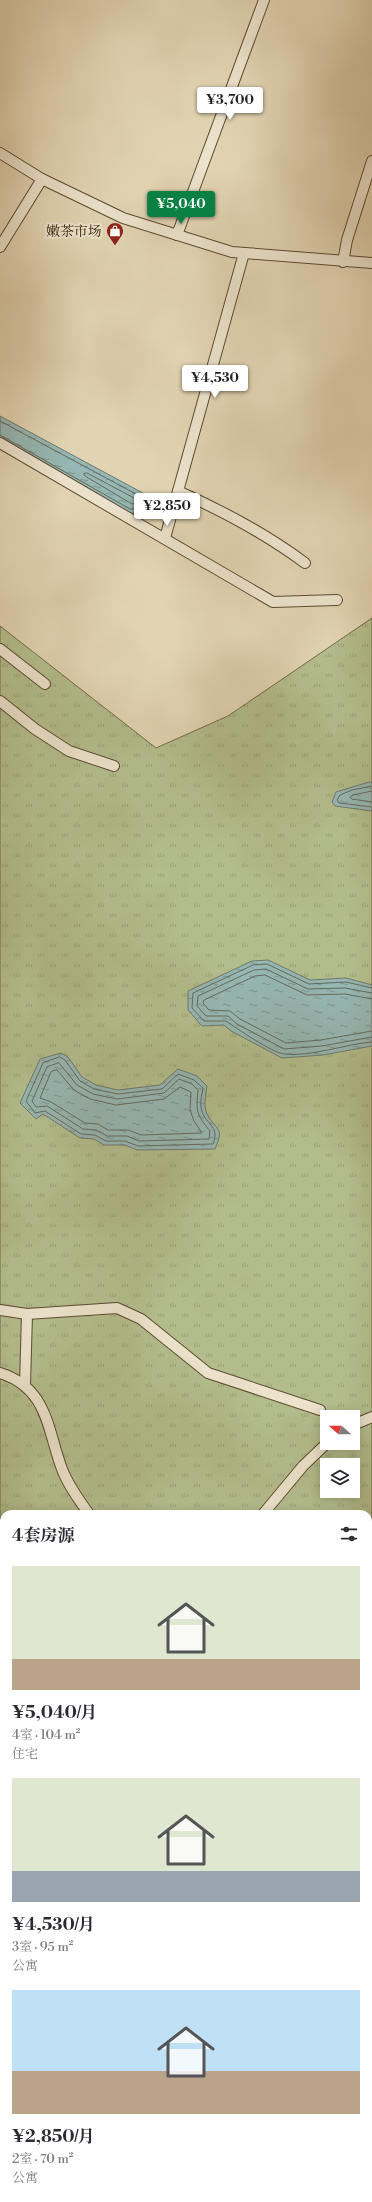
<!DOCTYPE html>
<html lang="zh">
<meta charset="utf-8">
<style>
body{margin:0;font-family:"Libre Bodoni","Noto Serif SC",serif;background:#f7f7f7;color:#2b2b33;height:100vh;display:flex;flex-direction:column;font-size:15px;white-space:nowrap}
*{box-sizing:border-box;margin:0}
p{font-size:13px;color:#7c7c81}
.icon{flex:none;width:22px;height:22px;fill:none;stroke:currentColor;stroke-width:2;stroke-linecap:round;stroke-linejoin:round}
.map{position:relative;flex:1;overflow:hidden}
.details{position:absolute;left:0px;top:1510px;width:372px;height:692px;display:flex;flex-direction:column;background:#fff;border-radius:12px 12px 0 0;box-shadow:0 2px 10px #0003}
.details>*{flex:none}
.needle{width:26px;rotate:291deg}
.buttons{position:absolute;left:320px;top:1410px;display:grid;gap:8px}
.buttons a{display:grid;place-items:center;width:40px;height:40px;border-radius:0px;background:#fff;box-shadow:0 2px 10px #0003;font-size:20px}
.price{position:absolute;translate:-50% -34px;padding:0 9px;border-radius:4px;background:#fff;color:#222;font-size:13px;line-height:26px;filter:drop-shadow(0 1px 2px #0008)}
.price::after{content:'';position:absolute;left:50%;top:24px;width:12px;height:9px;margin-left:-6px;background:inherit;clip-path:polygon(0 0,100% 0,50% 100%)}
.price.on{background:#0b8043;color:#fff}
ul{padding:0;list-style:none}
li{display:grid;align-content:center;gap:8px;height:212px;padding:0 12px}
li span{display:grid;place-items:center;height:124px;border-radius:0px;color:#555}
li>.icon{margin-inline-start:auto}
span .icon{width:72px;height:72px;fill:#fffc;stroke-width:1}
li b{font-size:17px}
h2{display:flex;justify-content:space-between;align-items:center;height:48px;padding:0 12px;font-size:17px}
.map>svg:first-child{display:block}
.grass{fill:url(#grass-tufts);stroke:#726c48;fill-rule:evenodd}
.forest{fill:url(#forest-firs);stroke:#726c48}
.water{fill:url(#water-ripples);stroke:#6e796d}
.lines{fill:none;stroke-linecap:round;stroke-linejoin:round}
.shore{stroke:#646a5c;stroke-width:1}
.minor-casing{stroke:#5d4a30;stroke-width:12}
.minor{stroke:#ece3cd;stroke-width:10}
.labels{text-anchor:middle;stroke-width:4;stroke-linejoin:round;paint-order:stroke}
.poi-label{font-size:14px;fill:#311c05;stroke:#ece3cd;text-anchor:end}
</style>
<div class="map">
<svg width="372" height="2202" viewBox="0 0 372 2202">
<defs>
<pattern id="grass-tufts" width="24" height="20" patternUnits="userSpaceOnUse"><rect width="24" height="20" fill="#b3bd8c"/><path d="M3 7l-1-3M5 7V3M7 7l1-3M15 17l-1-3M17 17v-4M19 17l1-3" fill="none" stroke="#9aa277"/></pattern>
<pattern id="forest-firs" width="22" height="20" patternUnits="userSpaceOnUse"><rect width="22" height="20" fill="#b3bd8c"/><path d="M5 1l3.5 6h-7zM16 11l3.5 6h-7z" fill="#9aa277"/></pattern>
<pattern id="water-ripples" width="26" height="14" patternUnits="userSpaceOnUse"><rect width="26" height="14" fill="#96b7b3"/><path d="M2 4q2-2 4 0t4 0M15 11q2-2 4 0t4 0" fill="none" stroke="#7b9490"/></pattern>
</defs>
<rect width="100%" height="100%" fill="#e2d4b2"/>
<filter id="stains"><feTurbulence type="fractalNoise" baseFrequency=".005" numOctaves="4"/><feColorMatrix values="0 0 0 0 .2 0 0 0 0 .09 0 0 0 0 .02 0 0 0 .5 -.17"/></filter>
<radialGradient id="worn" r=".72"><stop offset=".6" stop-color="#630" stop-opacity="0"/><stop offset="1" stop-color="#630" stop-opacity=".3"/></radialGradient>
<!-- grass -->
<path class="grass" d="M372,618v916l-4,3v-23h-364v217l-4,-1v-1104l156,122 72,-32zM327,1417h26v26h-26zM327,1465h26v26h-26z"/>
<!-- forest -->
<g class="forest">
<polygon points="0,1730 4,1731 4,2198 157,2198 154,2202 0,2202"/>
<polygon points="368,1882 372,1885 372,2026 368,2029"/>
</g>
<!-- water -->
<g class="water">
<polygon points="0,416 154,499 155,506 144,513 129,513 0,438"/>
<polygon points="369,782 372,782 372,811 335,806 332,802 336,792"/>
<polygon points="268,960 310,980 346,978 372,985 372,1046 323,1055 282,1058 231,1031 224,1025 202,1026 188,1010 188,991 252,961"/>
<path d="M61,1053l7,4 14,20 14,8 22,5 42,-5 18,-16 19,7 10,10c-1,9 -4,19 0,28 9,17 18,12 8,35l-78,1 -12,-5h-21l-10,-6 -14,-1 -37,-24 -7,5 -16,-16 20,-44z"/>
</g>
<g class="lines">
<!-- shore -->
<g class="shore">
<polyline points="0,421 149,501 150,505 143,509 130,509 0,435"/>
<polygon points="87,473 138,500 138,503 132,504 85,476 84,474"/>
<polyline points="372,786 352,790 340,795 337,800 339,803 372,807"/>
<polyline points="372,791 353,795 350,797 352,799 372,802"/>
<path d="M372,988l-26,-6 -37,2 -42,-20 -14,1 -60,28 -1,15 12,13h22c10,7 47,32 58,33 28,3 61,-10 88,-12"/>
<polyline points="372,993 345,988 308,989 266,969 254,970 198,996 197,1006 206,1016 228,1016 237,1024 284,1049 322,1046 372,1037"/>
<polyline points="372,999 345,994 307,995 265,975 255,976 204,1000 203,1003 209,1010 230,1011 240,1019 286,1043 321,1040 372,1031"/>
<path d="M60,1057l5,3 15,21 14,8 24,5 44,-5 16,-15 16,6 9,8c-1,6 -3,13 -2,19 2,17 20,18 12,37l-75,2 -13,-5h-19l-11,-6 -14,-1 -36,-23 -10,2 -9,-12 17,-38z"/>
<path d="M59,1063l18,22 16,9 24,5 47,-6 15,-14 13,5 6,6c-2,21 -2,24 12,41l-1,8 -70,2 -12,-5h-20l-11,-6 -13,-1 -36,-23 -11,1 -4,-6 15,-34z"/>
<polygon points="57,1070 74,1090 90,1099 116,1105 164,1099 180,1087 191,1092 190,1110 194,1121 202,1133 141,1135 128,1130 108,1130 98,1124 85,1123 51,1102 40,1098 51,1072"/>
</g>
<defs>
<g id="minor">
<polyline points="0,153 42,179 123,218 232,252 372,263"/>
<polyline points="177,235 264,0"/>
<polyline points="0,247 42,179"/>
<polyline points="343,262 347,240 372,161"/>
<polyline points="0,443 273,602 337,600"/>
<path d="M178,491c45,20 88,43 127,72"/>
<polyline points="165,538 244,253"/>
<polyline points="0,649 45,684"/>
<polyline points="0,701 35,729 69,751 114,766"/>
<polyline points="0,1310 27,1314 117,1308 141,1319 208,1373 320,1410"/>
<path d="M0,1373c48,15 47,56 62,96 6,16 17,31 27,45"/>
<polyline points="25,1384 27,1314"/>
<polyline points="353,1425 372,1417"/>
<polyline points="263,1514 303,1466 327,1443"/>
</g>
</defs>
<!-- minor casing -->
<use href="#minor" class="minor-casing"/>
<!-- minor -->
<use href="#minor" class="minor"/>
</g>
<!-- icons -->
<defs>
<symbol id="shop-pin" viewBox="-11 -11 22 30"><path d="M0 17L-7.5 6A9.5 9.5 0 1 1 7.5 6Z" fill="#8f2418" stroke="#ece3cd"/><path d="M-5-2.5h2.3a2.7 3.5 0 0 1 5.4 0H5L5.5 6h-11ZM-1.5-2.5h3a1.5 2.3 0 0 0-3 0Z" fill="#fff"/></symbol>
</defs>
<g fill-rule="evenodd">
<use href="#shop-pin" x="105" y="221" width="20" height="27"/>
</g>
<g class="labels">
<!-- poi labels -->
<g class="poi-label">
<text x="102" y="236">嫩茶市场</text>
</g>
</g>
<rect width="100%" height="100%" filter="url(#stains)"/>
<rect width="100%" height="100%" fill="url(#worn)"/>
</svg>
<div class="buttons">
<a><svg class="needle" viewBox="-14 -14 28 28"><path d="M0-13l5 13h-10z" fill="#e53935"/><path d="M0 13l5-13h-10z" fill="#7c7c81"/></svg></a>
<a><svg class="icon" aria-label="layers" viewBox="0 0 24 24"><path d="M12 4l9 5-9 5-9-5zM3 14l9 5 9-5"/></svg></a>
</div>
<b class="price" style="left:230px;top:121px">¥3,700</b>
<b class="price on" style="left:181px;top:225px">¥5,040</b>
<b class="price" style="left:215px;top:399px">¥4,530</b>
<b class="price" style="left:167px;top:527px">¥2,850</b>
<section class="details">
<h2>4套房源<svg class="icon" aria-label="filters" viewBox="0 0 24 24"><path d="M4 7h16M4 17h16"/><circle cx="9" cy="7" r="2"/><circle cx="15" cy="17" r="2"/></svg></h2>
<ul>
<li><span style="background:linear-gradient(#dfe7d0 75%,#b9a48a 0)"><svg class="icon" aria-label="home" viewBox="0 0 24 24"><path d="M3 11l9-7 9 7M6 9v11h12V9"/></svg></span><div><b>¥5,040/月</b><p>4室 · 104 m²</p><p>住宅</p></div></li>
<li><span style="background:linear-gradient(#dfe7d0 75%,#9aa5b1 0)"><svg class="icon" aria-label="home" viewBox="0 0 24 24"><path d="M3 11l9-7 9 7M6 9v11h12V9"/></svg></span><div><b>¥4,530/月</b><p>3室 · 95 m²</p><p>公寓</p></div></li>
<li><span style="background:linear-gradient(#bfe0f5 65%,#b9a48a 0)"><svg class="icon" aria-label="home" viewBox="0 0 24 24"><path d="M3 11l9-7 9 7M6 9v11h12V9"/></svg></span><div><b>¥2,850/月</b><p>2室 · 70 m²</p><p>公寓</p></div></li>
</ul>
</section>
</div>
